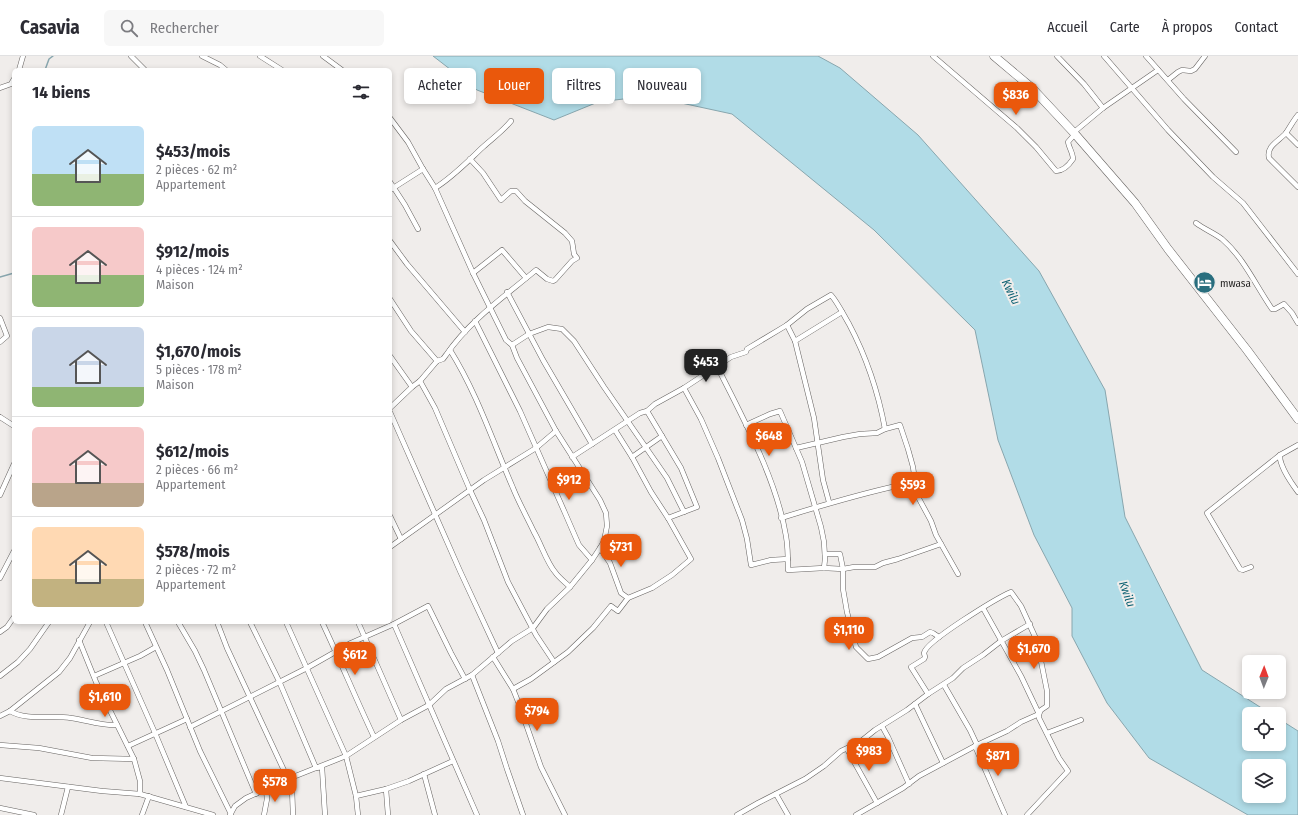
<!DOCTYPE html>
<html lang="fr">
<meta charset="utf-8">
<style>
body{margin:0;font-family:"Fira Sans Condensed",sans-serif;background:#f7f7f7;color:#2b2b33;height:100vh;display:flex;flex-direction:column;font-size:15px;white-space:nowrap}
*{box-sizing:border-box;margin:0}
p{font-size:13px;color:#7c7c81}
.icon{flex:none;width:22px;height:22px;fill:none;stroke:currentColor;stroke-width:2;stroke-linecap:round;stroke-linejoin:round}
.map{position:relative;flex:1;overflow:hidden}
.details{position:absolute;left:12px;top:12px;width:380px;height:556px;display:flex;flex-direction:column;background:#fff;border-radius:6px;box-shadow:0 2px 6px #0003}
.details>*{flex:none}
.guide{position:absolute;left:404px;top:12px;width:380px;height:36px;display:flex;gap:8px}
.needle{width:26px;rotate:1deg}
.controls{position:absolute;left:1242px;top:599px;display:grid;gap:8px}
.controls a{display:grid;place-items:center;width:44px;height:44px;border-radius:6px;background:#fff;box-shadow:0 2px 6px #0003;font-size:20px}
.price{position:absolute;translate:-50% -34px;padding:0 9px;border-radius:8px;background:#ea580c;color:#fff;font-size:13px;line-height:26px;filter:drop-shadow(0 1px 2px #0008)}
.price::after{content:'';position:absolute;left:50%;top:24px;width:12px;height:9px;margin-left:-6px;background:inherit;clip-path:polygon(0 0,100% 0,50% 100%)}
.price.on{background:#222;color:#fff}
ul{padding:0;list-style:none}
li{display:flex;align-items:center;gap:12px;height:100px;padding:0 20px}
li+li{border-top:1px solid #e1e1e2}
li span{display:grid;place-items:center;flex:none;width:112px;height:80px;border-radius:6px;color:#555}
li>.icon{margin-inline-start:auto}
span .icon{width:48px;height:48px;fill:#fffc;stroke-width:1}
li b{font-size:17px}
h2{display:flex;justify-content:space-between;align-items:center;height:48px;padding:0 20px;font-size:17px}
.pill{padding:0 14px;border-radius:6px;background:#fff;box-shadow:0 2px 6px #0003;font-size:14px;line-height:36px}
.pill.on{background:#ea580c;color:#fff}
header{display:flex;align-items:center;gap:24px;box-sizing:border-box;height:56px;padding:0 20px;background:#fff;border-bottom:1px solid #e1e1e2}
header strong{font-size:19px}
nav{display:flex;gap:22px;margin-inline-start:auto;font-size:14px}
.search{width:280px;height:36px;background:#f7f7f7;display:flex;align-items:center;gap:10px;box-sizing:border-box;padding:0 14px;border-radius:6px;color:#7c7c81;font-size:15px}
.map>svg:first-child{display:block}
.water{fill:#b1dce7;stroke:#88a6ae;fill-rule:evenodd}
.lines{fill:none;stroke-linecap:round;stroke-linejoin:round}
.stream{stroke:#88a6ae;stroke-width:1.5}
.street-casing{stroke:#666361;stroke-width:5.5}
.highway-casing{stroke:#666361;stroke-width:9}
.street{stroke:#fff;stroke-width:4.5}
.highway{stroke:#fff;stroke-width:8}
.labels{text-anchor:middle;stroke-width:4;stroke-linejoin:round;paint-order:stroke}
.poi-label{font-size:11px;fill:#2a2928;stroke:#f0edeb;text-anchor:start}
.water-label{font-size:12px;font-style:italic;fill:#0c6172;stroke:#f0edeb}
</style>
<header>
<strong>Casavia</strong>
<div class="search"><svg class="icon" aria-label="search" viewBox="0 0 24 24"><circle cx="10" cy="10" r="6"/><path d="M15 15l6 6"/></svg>Rechercher</div>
<nav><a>Accueil</a><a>Carte</a><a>À propos</a><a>Contact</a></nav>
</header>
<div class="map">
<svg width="1298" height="759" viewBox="0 0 1298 759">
<rect width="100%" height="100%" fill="#f0edeb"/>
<!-- water -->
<path class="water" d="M433,0h385l22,12 78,67 121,136 66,119 20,127 77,153 69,44h-22v30h30v-25l19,12v84h-50l-99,-57 -42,-55 -35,-67v-28l-38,-73 -36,-95 -23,-110 -101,-100 -142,-116 -83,-18 -51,6 -44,18 -77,-30zM1249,710h30v30h-30z"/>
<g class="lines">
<!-- stream -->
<g class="stream">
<polyline points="45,14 49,3 53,0"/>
<polyline points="0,221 14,217"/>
</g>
<defs>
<g id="street">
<polyline points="131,0 145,14"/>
<polyline points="202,0 220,9 226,14"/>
<polyline points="260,0 282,14"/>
<polyline points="323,0 342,14"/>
<path d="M933,0l84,72 19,19 20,24c7,0 13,-6 17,-12 0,-6 -4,-11 -5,-17l7,-8"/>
<polyline points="1057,0 1084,28 1103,52"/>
<polyline points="1104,0 1168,74 1213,121 1243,147 1298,218"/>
<polyline points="1146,0 1184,43 1236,96"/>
<polyline points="19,14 23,0"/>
<polyline points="1168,24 1178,16 1182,14 1191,15 1195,13 1205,0"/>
<polyline points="0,32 11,28 14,23"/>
<path d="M1298,59c-5,6 -8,12 -12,18 -7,8 -20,13 -17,25l29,29"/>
<polyline points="1073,77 1103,52 1158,14"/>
<polyline points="1286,77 1298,89"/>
<polyline points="390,126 405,149 418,173"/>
<path d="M435,132c18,-11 33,-27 48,-41 10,-9 20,-16 28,-26"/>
<polyline points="390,134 423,113"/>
<path d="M1196,167c8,6 18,10 26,16 22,19 34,47 50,70h3l9,-5 8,9 6,10"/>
<polyline points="390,185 407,208 465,276"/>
<polyline points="473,217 502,194 526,222"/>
<polyline points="507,236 543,304 592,388"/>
<polyline points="390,243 411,275 437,305"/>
<polyline points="0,262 7,280 0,286"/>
<polyline points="475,265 520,355 565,457 575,480 579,489 592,504"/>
<polyline points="787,269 795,285 814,362 823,424 829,446"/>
<polyline points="795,285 842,256"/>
<polyline points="512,289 529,278 548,271 562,273 574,285 604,331 667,422 684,456"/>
<path d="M450,294c27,43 43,92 63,138 6,15 14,29 21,44 7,12 13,31 21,40 4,6 10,10 15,15"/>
<polyline points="390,300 412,331"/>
<path d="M717,310c26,53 59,111 69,170 2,11 2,23 2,34l36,-2 19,1 11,-2h21l8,-4 15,-4 43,-15"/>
<polyline points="420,325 435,352 470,434 484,464 508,526 536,579 554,606"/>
<polyline points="684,332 701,363 718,402 742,464 747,483 751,509 771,504 788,503"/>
<path d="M390,352l22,-21 8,-6 17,-20 6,-2 3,-4c24,-35 58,-58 90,-85l11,9 6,2 2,-1 17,-19 5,-3 -3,-4 -2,-13 -7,-8 -40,-32 -9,-10h-5l-10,9 -18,-27 -13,-14"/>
<polyline points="647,355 681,412 697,451 668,462"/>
<polyline points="390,356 460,515 498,597"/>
<polyline points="0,361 14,370"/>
<polyline points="746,369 770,358 780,355 802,406 821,471 824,486 825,503 824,512"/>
<polyline points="796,392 843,381 860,378 877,377 885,373 900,369 908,393 913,411 917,439 931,465 936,479 958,518"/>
<path d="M1280,399c-1,10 12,29 18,37"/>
<path d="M572,401l68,-44 7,-2 8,-7 29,-16 47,-31 15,-5 1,-3 40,-24 20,-16 24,-14c7,8 12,19 18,29 18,34 29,67 36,105"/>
<polyline points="632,401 662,380"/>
<polyline points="0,439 14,408"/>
<polyline points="390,460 401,483"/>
<path d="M781,462c45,-14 88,-27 134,-36"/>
<polyline points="390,491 484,424 536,392 556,375"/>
<polyline points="600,492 610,507 621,537 628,542"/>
<polyline points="825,498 840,498 843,513 843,533 847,556 856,591 868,603 878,601 912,582 922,581 930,576 933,577 939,581"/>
<polyline points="1251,511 1243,514 1240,513 1207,457 1280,399 1298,389"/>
<polyline points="0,522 14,495"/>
<polyline points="983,552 1021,620 1039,658 1039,662 1059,702 1068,715 1027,759"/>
<polyline points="106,566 155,677 186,751"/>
<polyline points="145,566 167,614 200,695 231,758"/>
<polyline points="178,566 195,595 204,614 256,738"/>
<polyline points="217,566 227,592 288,723 292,732 293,759"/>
<polyline points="250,566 279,625 316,712 322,711 325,759"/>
<polyline points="286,566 346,700 356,740 358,759"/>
<path d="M322,566c18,38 34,77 52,115"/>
<polyline points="358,566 401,664"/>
<polyline points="394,568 477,759"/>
<polyline points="0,576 7,571 14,561"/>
<polyline points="79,584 96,626 134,703 140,725 140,738"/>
<polyline points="493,601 513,633 519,648 541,711 565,759"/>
<polyline points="472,619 498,685 507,713 523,759"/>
<polyline points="0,620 18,606 30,593 49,566"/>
<polyline points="94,620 140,600 156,591"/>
<polyline points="944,629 970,674 977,689"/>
<polyline points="513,633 531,623 568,596 593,572 611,550 618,555 628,542 652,532 672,519 691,503 668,462 651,436 632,401 615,374"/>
<polyline points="915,648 943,707"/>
<path d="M10,655c16,10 42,4 61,7 16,2 30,8 46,7"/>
<polyline points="0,660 10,655 59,616 70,602 90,566"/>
<polyline points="882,670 888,681 909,728"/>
<polyline points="190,671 307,612 351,587 394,568 428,550 451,597 465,623"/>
<polyline points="1047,677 1081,664"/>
<polyline points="0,689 39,692 92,702 134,703"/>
<polyline points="128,690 187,663"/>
<polyline points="975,690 1005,759"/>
<polyline points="847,693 877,747"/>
<polyline points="424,718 435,759"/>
<polyline points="0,722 102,735 140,738 213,759"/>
<polyline points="386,733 388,759"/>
<polyline points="776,738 788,759"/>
<polyline points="356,740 386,733 409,725 453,705"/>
<polyline points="0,752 34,759"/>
<polyline points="61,759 68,731"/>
<polyline points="142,759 149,740"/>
<polyline points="230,759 235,750 246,742 288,723 346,700 401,664 429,649 446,633 472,619 512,585 533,572 547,553 570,531 592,504 600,492 604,485 607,470 606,457 600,444 556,375 517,302 512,289 506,284 473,217 435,132 423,113 408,86 390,62"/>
<polyline points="264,759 267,743 266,733"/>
<polyline points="737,759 758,747 805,723 824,710 841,695 860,686 875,674 907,654 928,638 953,622 963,612 983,599 1001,585 1030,568"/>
<path d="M856,759l47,-27 16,-12 58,-31 30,-14 14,-9 18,-8 2,-4 6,-4v-15l-10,-50 -16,-35 -10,-14c-14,6 -85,49 -87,61l1,4 -1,2 -13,8 17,27"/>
</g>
<polyline id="highway" points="994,0 1032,32 1075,78 1135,147 1168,193 1247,294 1298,363"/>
</defs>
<!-- street casing -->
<use href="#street" class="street-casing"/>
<!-- highway casing -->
<use href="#highway" class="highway-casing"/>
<!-- street -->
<use href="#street" class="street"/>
<!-- highway -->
<use href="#highway" class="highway"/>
</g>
<!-- icons -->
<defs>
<symbol id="hotel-disc" viewBox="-11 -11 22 22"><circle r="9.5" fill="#296e7e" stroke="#f0edeb"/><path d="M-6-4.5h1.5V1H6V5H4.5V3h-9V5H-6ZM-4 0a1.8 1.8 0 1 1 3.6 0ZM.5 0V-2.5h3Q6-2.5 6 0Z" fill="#fff"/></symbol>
</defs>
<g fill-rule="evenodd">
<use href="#hotel-disc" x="1192" y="214" width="25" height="25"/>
</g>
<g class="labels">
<!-- poi labels -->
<g class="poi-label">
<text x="1220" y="231">mwasa</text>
</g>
<!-- water labels -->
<g class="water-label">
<text transform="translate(1011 236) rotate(64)" y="4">Kwilu</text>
<text transform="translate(1127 538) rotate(70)" y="4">Kwilu</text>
</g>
</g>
</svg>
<div class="controls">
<a><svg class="needle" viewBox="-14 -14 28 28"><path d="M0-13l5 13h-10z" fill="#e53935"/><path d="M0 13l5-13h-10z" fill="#7c7c81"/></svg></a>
<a><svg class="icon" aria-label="locate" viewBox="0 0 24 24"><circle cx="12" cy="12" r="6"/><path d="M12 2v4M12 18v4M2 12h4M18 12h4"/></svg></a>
<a><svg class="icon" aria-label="layers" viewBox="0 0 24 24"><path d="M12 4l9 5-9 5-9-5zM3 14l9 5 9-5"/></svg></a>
</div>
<b class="price" style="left:1016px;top:60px">$836</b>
<b class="price on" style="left:706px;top:327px">$453</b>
<b class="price" style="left:769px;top:401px">$648</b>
<b class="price" style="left:569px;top:445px">$912</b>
<b class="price" style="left:913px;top:450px">$593</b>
<b class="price" style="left:621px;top:512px">$731</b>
<b class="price" style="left:849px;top:595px">$1,110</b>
<b class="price" style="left:1034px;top:614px">$1,670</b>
<b class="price" style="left:355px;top:620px">$612</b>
<b class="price" style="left:105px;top:662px">$1,610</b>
<b class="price" style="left:537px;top:676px">$794</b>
<b class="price" style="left:869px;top:716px">$983</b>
<b class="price" style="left:998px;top:721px">$871</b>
<b class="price" style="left:275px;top:747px">$578</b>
<div class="guide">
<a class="pill">Acheter</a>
<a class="pill on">Louer</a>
<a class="pill">Filtres</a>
<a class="pill">Nouveau</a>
</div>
<section class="details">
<h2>14 biens<svg class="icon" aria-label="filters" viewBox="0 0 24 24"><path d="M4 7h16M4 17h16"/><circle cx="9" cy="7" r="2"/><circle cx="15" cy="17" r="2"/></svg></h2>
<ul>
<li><span style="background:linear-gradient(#bfe0f5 60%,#8fb573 0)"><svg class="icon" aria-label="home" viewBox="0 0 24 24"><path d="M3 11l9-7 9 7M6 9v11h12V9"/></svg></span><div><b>$453/mois</b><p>2 pièces · 62 m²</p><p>Appartement</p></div></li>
<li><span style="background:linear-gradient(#f6c9c9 60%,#8fb573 0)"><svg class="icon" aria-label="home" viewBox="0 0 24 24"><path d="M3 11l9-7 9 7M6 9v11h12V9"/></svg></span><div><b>$912/mois</b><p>4 pièces · 124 m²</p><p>Maison</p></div></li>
<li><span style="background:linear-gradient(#c9d6e8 75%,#8fb573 0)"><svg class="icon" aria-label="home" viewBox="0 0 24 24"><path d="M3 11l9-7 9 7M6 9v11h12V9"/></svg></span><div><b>$1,670/mois</b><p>5 pièces · 178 m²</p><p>Maison</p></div></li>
<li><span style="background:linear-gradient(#f6c9c9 70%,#b9a48a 0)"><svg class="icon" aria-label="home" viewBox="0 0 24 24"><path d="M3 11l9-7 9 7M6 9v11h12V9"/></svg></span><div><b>$612/mois</b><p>2 pièces · 66 m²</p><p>Appartement</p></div></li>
<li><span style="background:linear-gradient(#ffd9b3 65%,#c2b280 0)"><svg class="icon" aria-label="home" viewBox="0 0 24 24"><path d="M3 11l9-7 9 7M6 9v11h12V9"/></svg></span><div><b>$578/mois</b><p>2 pièces · 72 m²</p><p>Appartement</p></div></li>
</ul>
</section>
</div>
